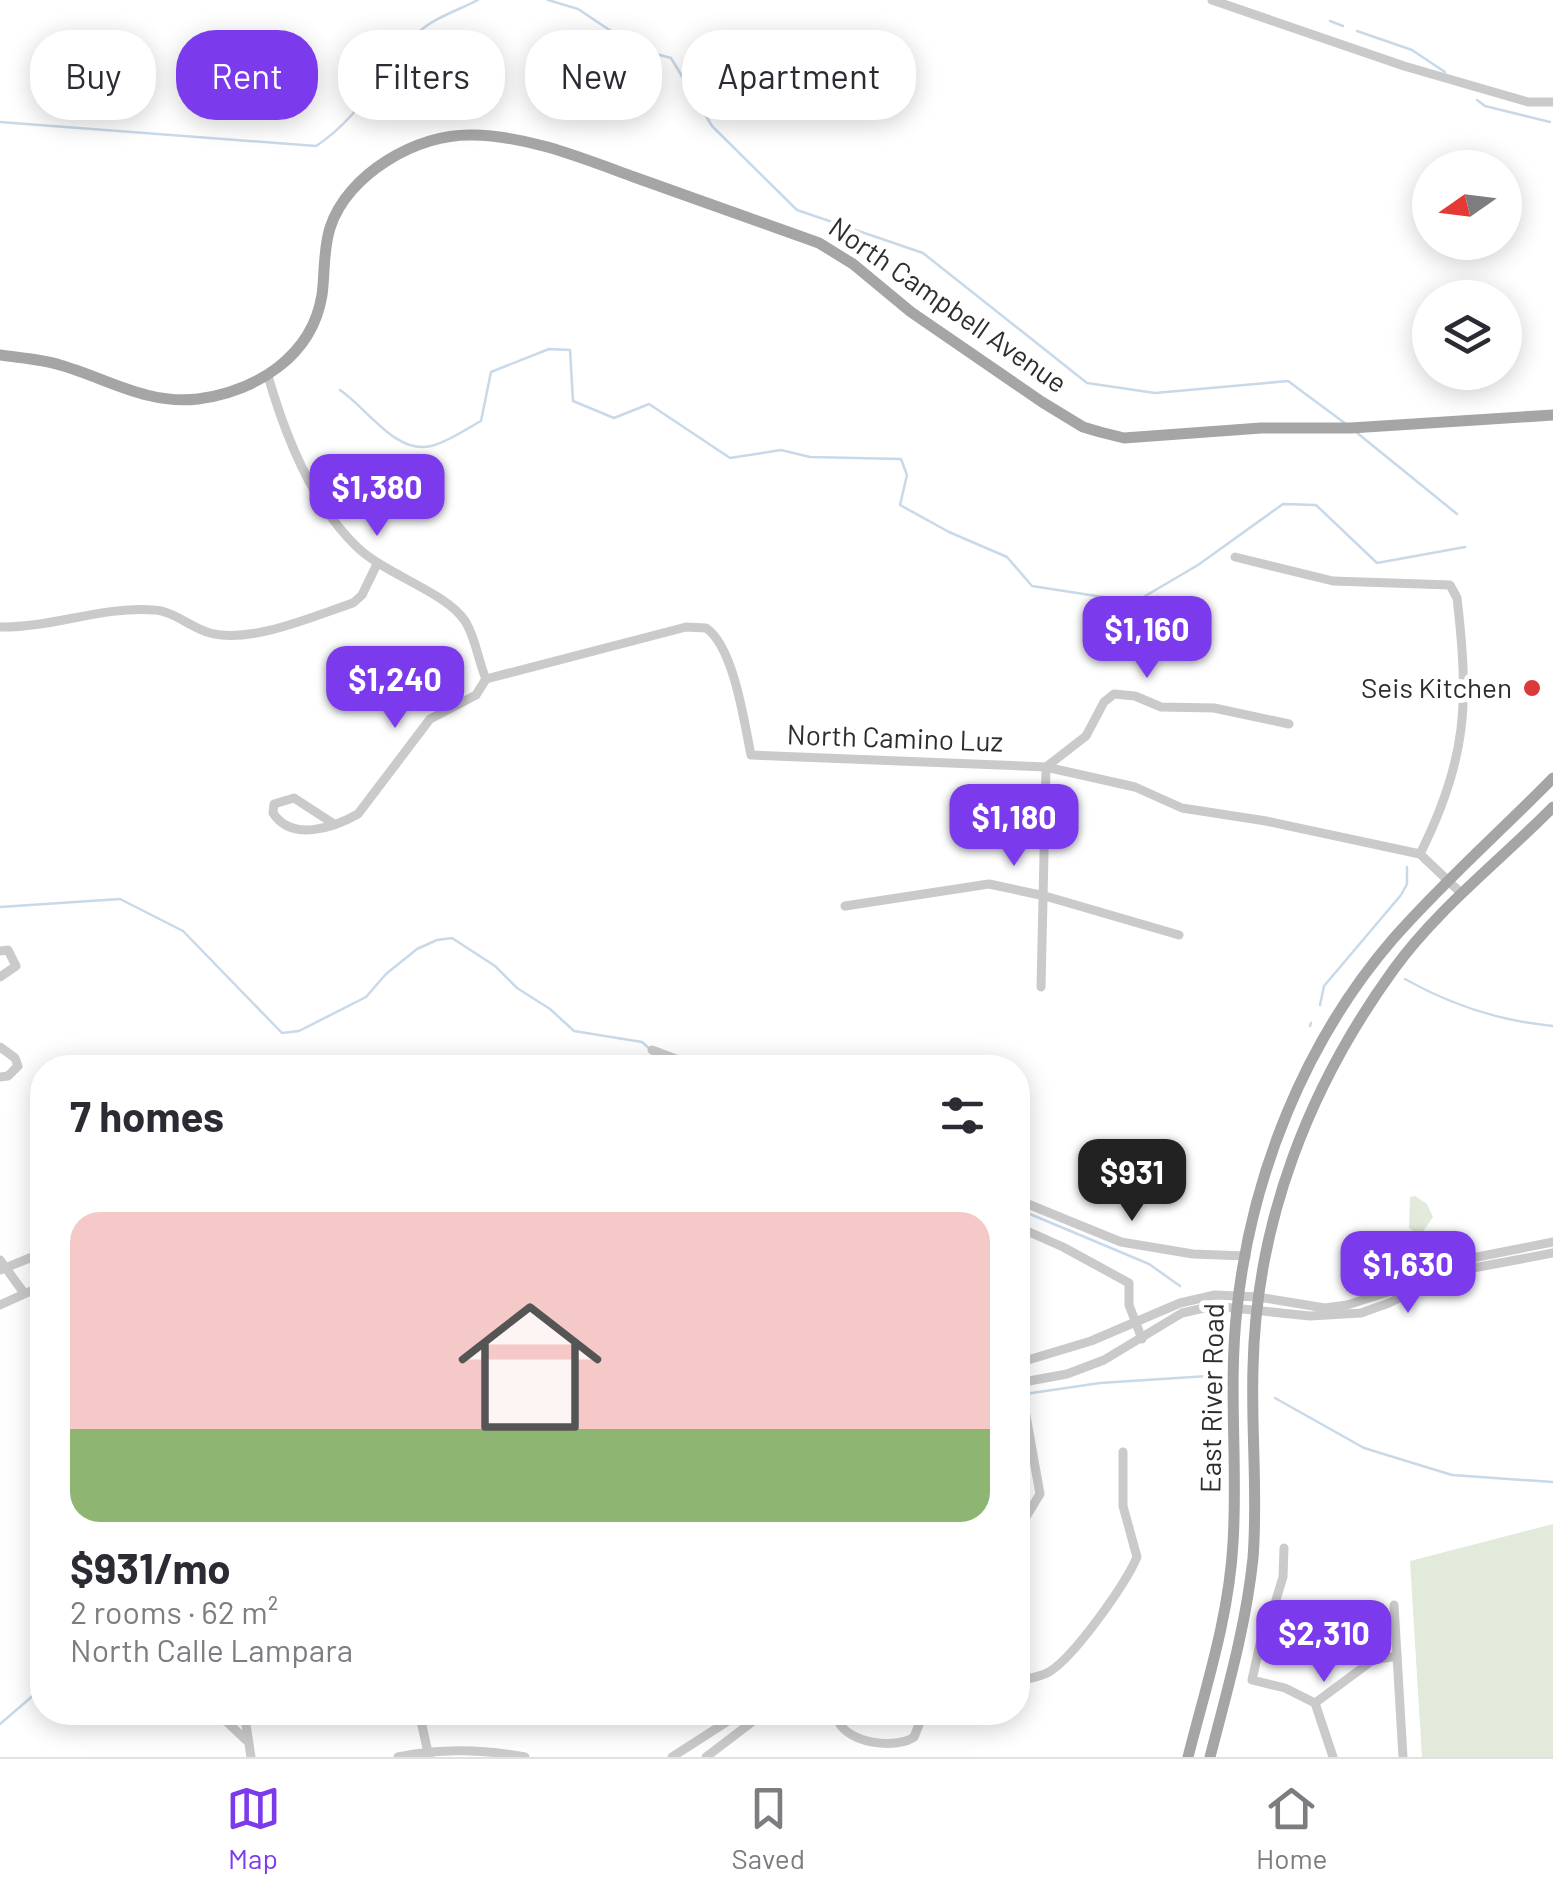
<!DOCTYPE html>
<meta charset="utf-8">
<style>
body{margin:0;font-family:Barlow,sans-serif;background:#f7f7f7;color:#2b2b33;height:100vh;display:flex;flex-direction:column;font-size:38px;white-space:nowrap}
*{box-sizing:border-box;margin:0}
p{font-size:32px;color:#7c7c81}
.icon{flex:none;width:55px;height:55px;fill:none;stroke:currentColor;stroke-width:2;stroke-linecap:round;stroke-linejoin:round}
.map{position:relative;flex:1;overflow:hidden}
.side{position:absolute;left:30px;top:1055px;width:1000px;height:670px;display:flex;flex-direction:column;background:#fff;border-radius:40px;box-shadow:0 5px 25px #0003}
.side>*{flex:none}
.guide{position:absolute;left:30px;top:30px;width:1000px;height:90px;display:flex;gap:20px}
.needle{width:65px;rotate:256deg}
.tools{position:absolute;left:1412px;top:150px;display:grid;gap:20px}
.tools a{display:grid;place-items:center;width:110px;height:110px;border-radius:50%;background:#fff;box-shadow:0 5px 25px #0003;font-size:50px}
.price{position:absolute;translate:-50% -85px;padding:0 22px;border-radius:20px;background:#7c3aed;color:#fff;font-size:32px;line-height:65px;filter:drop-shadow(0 2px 5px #0008)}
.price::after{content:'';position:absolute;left:50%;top:60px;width:30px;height:22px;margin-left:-15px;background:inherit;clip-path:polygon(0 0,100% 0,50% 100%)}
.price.selected{background:#222;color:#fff}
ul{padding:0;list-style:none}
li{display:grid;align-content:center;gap:20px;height:530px;padding:0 40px}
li+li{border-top:2px solid #e1e1e2}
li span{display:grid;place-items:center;height:310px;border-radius:30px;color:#555}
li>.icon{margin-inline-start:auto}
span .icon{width:180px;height:180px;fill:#fffc;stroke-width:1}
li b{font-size:42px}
h2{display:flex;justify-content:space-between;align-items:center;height:120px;padding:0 40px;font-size:42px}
.pill{padding:0 35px;border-radius:40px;background:#fff;box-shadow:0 5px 25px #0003;font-size:35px;line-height:90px}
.pill.selected{background:#7c3aed;color:#fff}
.tabs{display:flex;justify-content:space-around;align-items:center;height:140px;border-top:2px solid #e1e1e2;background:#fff;font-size:28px;color:#7c7c81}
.tabs a{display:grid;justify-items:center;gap:5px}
.tabs .selected{color:#7c3aed}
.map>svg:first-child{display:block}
.green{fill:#e2eadb}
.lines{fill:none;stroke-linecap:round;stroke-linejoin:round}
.stream{stroke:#c8d9e9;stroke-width:2.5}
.minor{stroke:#cacaca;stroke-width:9}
.major{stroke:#a5a5a5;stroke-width:11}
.poi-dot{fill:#db3b38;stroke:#fff;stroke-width:4}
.labels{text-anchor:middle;stroke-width:10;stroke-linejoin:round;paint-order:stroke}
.street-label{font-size:28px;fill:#2d2d2d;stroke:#fff}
.poi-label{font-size:28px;fill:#2d2d2d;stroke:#fff;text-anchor:end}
</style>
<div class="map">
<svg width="1553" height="1757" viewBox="0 0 1553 1757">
<rect width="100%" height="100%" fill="#fff"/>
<!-- green -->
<g class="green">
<polygon points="1415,1196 1427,1204 1433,1217 1420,1236 1409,1228 1410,1197"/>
<polygon points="1553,1524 1553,1757 1422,1757 1410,1561"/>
</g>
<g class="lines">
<!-- stream -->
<g class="stream">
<polyline points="548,0 578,9 638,49 671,58 712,126 797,210 923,253 1087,383 1155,393 1288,381 1346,424"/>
<polyline points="1330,21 1343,26"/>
<polyline points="1357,31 1412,50 1445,72"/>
<polyline points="1477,100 1485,106 1550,122"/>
<path d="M0,122l316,24c43,-28 66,-74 100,-111 14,-16 43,-25 62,-35"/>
<path d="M340,390c27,18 56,65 91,56 17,-4 35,-17 50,-25l10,-49 58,-23 21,1 3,51 41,17 35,-14 81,54 51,-8 29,7 91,2 6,16 -7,30 49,27 58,25 25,29 103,16 63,-37 85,-61 33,1 61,58 88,-16"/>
<polyline points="1356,432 1457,514"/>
<polyline points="0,907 120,899 183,931 282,1033 299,1031 366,997 386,974 417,949 437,940 452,938 495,966 517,988 550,1009 574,1031 642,1042 651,1050"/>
<path d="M1405,979c46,26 95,42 148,47"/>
<polyline points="1320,1005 1324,986 1401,895 1407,884 1407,867"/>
<polyline points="1310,1026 1311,1023"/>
<polyline points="1018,1209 1149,1264 1180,1286"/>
<polyline points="1018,1395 1100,1383 1208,1376"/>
<polyline points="1275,1398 1364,1448 1452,1475 1553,1482"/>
<polyline points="0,1724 42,1688"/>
</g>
<!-- minor -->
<g class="minor">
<polyline points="1212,0 1404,66 1528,102 1553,102"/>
<path d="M268,376c17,59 44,128 89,171 29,28 89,45 108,74 11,17 13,40 21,58"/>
<path d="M1235,557l98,24 117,4 7,13c12,104 11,160 -37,256"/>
<path d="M0,627c52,1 102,-21 154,-17 20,1 37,18 56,23 41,11 104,-17 143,-30l9,-8 15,-31"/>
<path d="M486,679l200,-52 20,1c28,19 38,94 45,127l295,12 89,20 47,21 84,13 154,33 42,40"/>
<path d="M334,824l-40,-26 -20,6 -1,9c19,29 60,15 85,1l72,-95 46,-24 10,-16"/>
<polyline points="845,906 989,884 1045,896 1179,935"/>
<polyline points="0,951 8,950 16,966 0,977"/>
<polyline points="1041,987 1046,767 1086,736 1104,702 1114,694 1135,696 1161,707 1214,708 1289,724"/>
<polyline points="0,1047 15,1058 18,1066 8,1076 0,1077"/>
<polyline points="652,1050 700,1068"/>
<polyline points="1018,1200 1121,1242 1193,1254 1246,1256"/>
<polyline points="1018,1227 1063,1247 1129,1283 1129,1305 1142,1339"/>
<polyline points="0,1260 24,1293"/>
<polyline points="0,1270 42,1253"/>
<polyline points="0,1305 42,1286"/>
<polyline points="1018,1363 1091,1341 1180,1303 1215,1295 1258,1297 1325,1308 1347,1305 1388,1292 1452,1262 1553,1242"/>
<polyline points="1018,1371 1040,1494 1018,1530"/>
<polyline points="1018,1383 1067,1374 1104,1360 1182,1313 1213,1306 1310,1316 1361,1313 1389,1303 1452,1272 1553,1253"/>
<polyline points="1284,1548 1283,1577 1275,1603 1266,1617 1252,1680 1285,1688 1315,1703 1333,1757"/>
<polyline points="1394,1605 1403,1757"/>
<path d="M1018,1681c9,-2 22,-4 31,-9 25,-15 76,-87 88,-115l-14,-51v-54"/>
<polyline points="1315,1703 1373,1660 1397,1656"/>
<polyline points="223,1712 227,1722 246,1740"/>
<polyline points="244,1712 251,1757"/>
<polyline points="419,1712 429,1757"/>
<path d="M839,1712l-1,9c10,22 57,29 76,16l10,-25"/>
<path d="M398,1757c43,-9 84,-8 127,0"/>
<polyline points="672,1757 742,1712"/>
<polyline points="706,1757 765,1712"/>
</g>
<!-- major -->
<g class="major">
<path d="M0,355c20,3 41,4 60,10 46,13 87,40 138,34 58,-8 114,-42 124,-104 3,-22 1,-45 8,-67 17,-54 88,-95 143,-93 56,1 109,23 161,42 62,22 124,44 185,66l34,21 58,48 131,90 41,25 17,5 24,6 137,-10h90l202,-13"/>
<path d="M1188,1757c18,-71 41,-140 45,-214 5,-78 -5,-156 4,-234 14,-133 68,-268 156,-370 50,-57 107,-107 160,-161"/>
<path d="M1210,1757c17,-66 36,-131 43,-199 5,-63 -2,-127 0,-190 3,-146 56,-282 141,-399 44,-61 107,-109 159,-162"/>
</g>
</g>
<!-- markers -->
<circle class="poi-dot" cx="1532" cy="688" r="10"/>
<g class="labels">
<!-- street labels -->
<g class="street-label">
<text transform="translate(948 305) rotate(35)" y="10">North Campbell Avenue</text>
<text transform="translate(895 738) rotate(2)" y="10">North Camino Luz</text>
<text transform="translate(1212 1398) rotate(-89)" y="10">East River Road</text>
</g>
<!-- poi labels -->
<g class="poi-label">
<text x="1512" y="698">Seis Kitchen</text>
</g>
</g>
</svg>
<div class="tools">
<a><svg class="needle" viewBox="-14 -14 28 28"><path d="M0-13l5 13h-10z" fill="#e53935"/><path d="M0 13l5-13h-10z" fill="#7c7c81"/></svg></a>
<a><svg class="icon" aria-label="layers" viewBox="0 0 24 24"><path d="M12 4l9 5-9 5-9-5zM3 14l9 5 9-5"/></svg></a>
</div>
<b class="price" style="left:377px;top:539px">$1,380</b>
<b class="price" style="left:1147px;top:681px">$1,160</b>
<b class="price" style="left:395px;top:731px">$1,240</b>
<b class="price" style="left:1014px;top:869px">$1,180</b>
<b class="price selected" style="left:1132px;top:1224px">$931</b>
<b class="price" style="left:1408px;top:1316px">$1,630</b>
<b class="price" style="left:1324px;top:1685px">$2,310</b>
<div class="guide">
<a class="pill">Buy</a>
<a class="pill selected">Rent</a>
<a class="pill">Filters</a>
<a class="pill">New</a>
<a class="pill">Apartment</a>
</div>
<section class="side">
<h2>7 homes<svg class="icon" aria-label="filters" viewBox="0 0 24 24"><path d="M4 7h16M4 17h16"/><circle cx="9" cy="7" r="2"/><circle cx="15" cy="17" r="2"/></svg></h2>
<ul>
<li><span style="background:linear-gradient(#f6c9c9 70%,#8fb573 0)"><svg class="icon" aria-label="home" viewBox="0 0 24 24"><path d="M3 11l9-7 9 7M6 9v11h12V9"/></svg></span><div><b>$931/mo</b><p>2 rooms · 62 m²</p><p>North Calle Lampara</p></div></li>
</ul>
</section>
</div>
<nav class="tabs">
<a class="selected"><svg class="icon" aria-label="map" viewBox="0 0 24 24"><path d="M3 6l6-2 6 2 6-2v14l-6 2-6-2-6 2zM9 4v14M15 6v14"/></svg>Map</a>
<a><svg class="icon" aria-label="saved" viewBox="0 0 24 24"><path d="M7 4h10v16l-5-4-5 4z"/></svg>Saved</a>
<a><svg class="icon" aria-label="home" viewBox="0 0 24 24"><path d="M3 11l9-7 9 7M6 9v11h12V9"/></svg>Home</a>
</nav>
